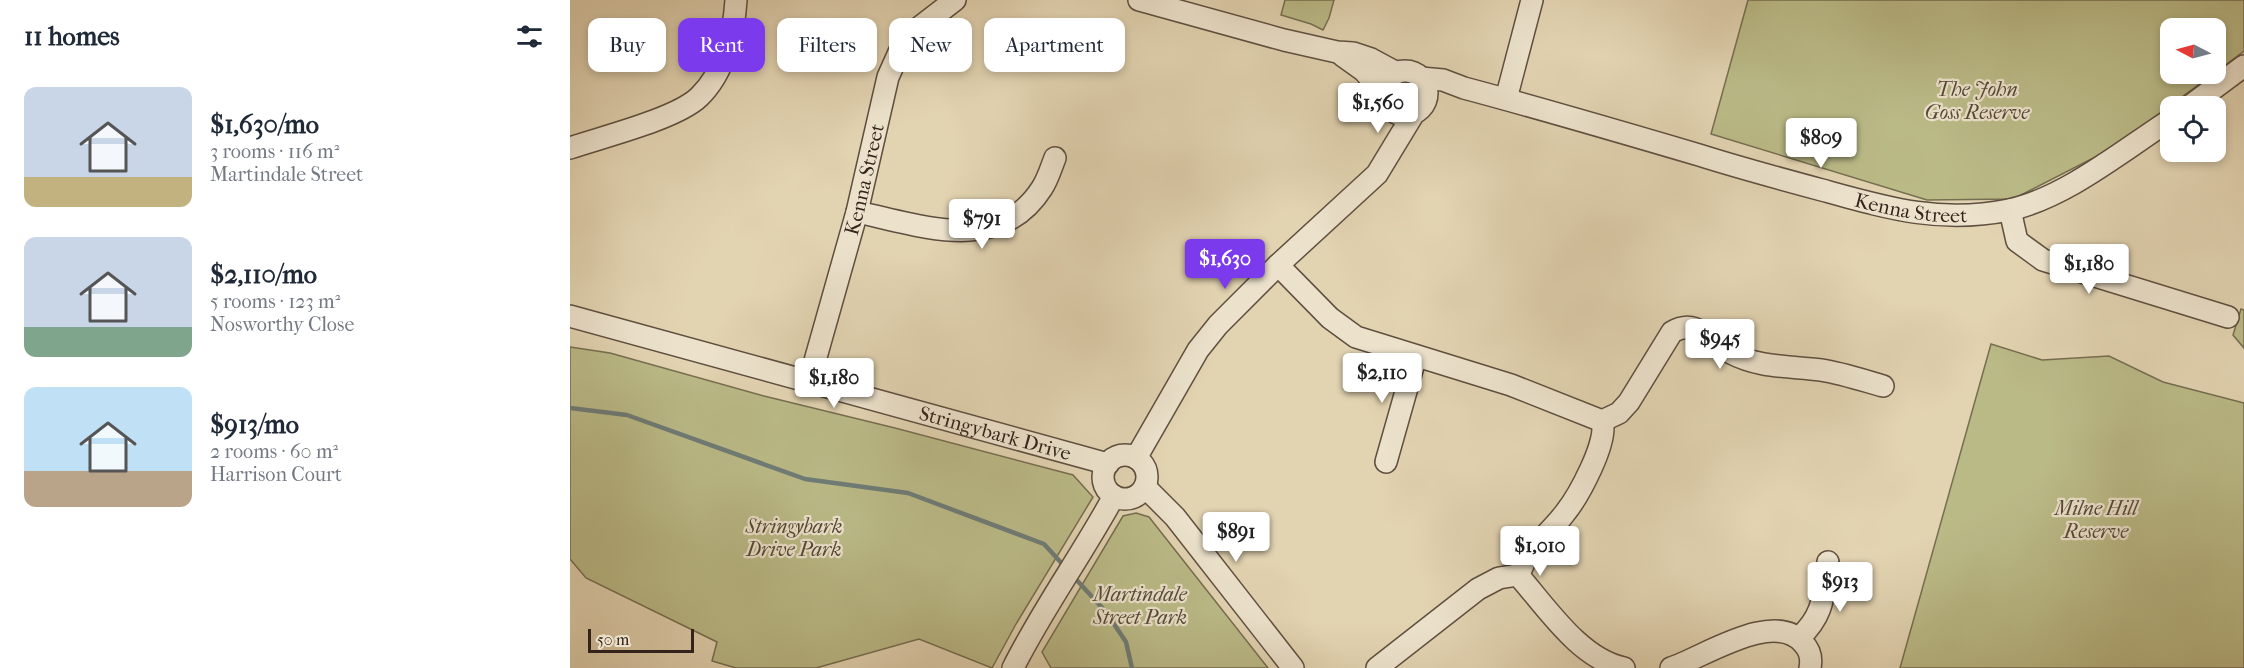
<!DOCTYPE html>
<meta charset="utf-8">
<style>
body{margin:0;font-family:"IM FELL French Canon",serif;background:#f6f6f7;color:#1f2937;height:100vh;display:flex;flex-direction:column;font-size:22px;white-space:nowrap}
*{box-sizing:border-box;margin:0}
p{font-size:20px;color:#747a83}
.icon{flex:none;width:33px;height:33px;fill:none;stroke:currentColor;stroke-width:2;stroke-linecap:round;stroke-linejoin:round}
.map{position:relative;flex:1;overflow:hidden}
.side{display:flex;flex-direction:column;background:#fff;width:570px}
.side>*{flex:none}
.top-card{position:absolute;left:18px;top:18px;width:570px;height:54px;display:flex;gap:12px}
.needle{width:39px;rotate:276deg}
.buttons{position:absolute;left:1590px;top:18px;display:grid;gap:12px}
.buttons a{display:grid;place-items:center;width:66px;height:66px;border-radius:12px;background:#fff;box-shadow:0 3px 9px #0003;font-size:30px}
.scale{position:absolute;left:18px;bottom:15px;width:106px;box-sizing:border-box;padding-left:6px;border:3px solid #33231b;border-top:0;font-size:16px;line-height:21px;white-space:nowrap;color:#33231b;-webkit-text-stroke:4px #ece2cc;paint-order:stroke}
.price{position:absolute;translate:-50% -51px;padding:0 14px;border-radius:6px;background:#fff;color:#222;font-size:20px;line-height:39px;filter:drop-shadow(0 2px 3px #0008)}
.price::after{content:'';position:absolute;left:50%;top:36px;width:18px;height:14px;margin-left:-9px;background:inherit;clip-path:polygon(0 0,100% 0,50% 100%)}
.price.selected{background:#7c3aed;color:#fff}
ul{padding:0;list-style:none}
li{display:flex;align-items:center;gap:18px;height:150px;padding:0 24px}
li span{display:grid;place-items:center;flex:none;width:168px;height:120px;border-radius:12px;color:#555}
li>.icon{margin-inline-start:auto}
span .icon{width:72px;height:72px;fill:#fffc;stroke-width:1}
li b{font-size:26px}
h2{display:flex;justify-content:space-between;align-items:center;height:72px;padding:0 24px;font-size:26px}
.chip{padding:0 21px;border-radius:12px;background:#fff;box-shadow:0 3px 9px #0003;font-size:21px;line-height:54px}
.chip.selected{background:#7c3aed;color:#fff}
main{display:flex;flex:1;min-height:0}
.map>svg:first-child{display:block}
.green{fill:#baba87;stroke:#766e51;stroke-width:1.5}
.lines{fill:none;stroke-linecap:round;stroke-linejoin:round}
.stream{stroke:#6e7c76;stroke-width:4.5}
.minor-casing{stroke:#5f4f40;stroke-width:24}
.minor{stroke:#ece2cc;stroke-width:21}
.labels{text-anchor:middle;stroke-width:4.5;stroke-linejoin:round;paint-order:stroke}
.park-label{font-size:20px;font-style:italic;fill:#554936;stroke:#ece2cc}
.street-label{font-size:20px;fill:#33231b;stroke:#ece2cc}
</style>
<main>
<section class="side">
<h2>11 homes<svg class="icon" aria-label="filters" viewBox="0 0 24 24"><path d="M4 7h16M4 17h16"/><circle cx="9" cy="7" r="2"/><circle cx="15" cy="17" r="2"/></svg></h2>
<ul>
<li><span style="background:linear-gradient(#c9d6e8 75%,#c2b280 0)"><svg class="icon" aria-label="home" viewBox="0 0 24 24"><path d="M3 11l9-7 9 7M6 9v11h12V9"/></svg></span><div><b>$1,630/mo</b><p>3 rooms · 116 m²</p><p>Martindale Street</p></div></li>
<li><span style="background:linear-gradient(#c9d6e8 75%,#7fa58c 0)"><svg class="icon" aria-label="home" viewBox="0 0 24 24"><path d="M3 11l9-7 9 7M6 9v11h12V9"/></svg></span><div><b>$2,110/mo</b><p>5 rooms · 123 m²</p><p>Nosworthy Close</p></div></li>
<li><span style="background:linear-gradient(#bfe0f5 70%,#b9a48a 0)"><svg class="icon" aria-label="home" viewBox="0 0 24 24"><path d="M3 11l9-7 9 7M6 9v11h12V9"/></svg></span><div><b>$913/mo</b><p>2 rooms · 60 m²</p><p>Harrison Court</p></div></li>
</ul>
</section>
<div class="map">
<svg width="1674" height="668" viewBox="0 0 1674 668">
<rect width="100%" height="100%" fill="#e2d3b1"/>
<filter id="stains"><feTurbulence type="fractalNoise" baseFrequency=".00333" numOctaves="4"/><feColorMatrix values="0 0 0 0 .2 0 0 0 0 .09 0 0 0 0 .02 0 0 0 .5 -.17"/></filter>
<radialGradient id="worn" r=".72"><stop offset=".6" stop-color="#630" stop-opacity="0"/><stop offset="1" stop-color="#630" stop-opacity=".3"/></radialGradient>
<!-- green -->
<g class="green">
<polygon points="715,0 764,0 759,18 753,30 741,24 711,15"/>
<polygon points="1178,0 1674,0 1674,51 1646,72 1646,28 1600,28 1600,74 1643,74 1541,149 1443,199 1357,200 1141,134"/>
<polygon points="1671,309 1674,310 1674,348 1663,335"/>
<polygon points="1421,344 1472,360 1539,356 1593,382 1674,403 1674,668 1330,668"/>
<polygon points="0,347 40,353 194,396 325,428 503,475 523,497 446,624 422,668 349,639 246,668 166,668 142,661 147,642 16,578 0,559"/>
<polygon points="566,513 579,517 698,668 481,668 472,652 553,516"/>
</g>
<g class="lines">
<!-- stream -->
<g class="stream">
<polyline points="0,408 57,415 235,479 338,493 474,544 496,568"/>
<polyline points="503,576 536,612 556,642 562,668"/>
</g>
<defs>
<g id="minor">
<polyline points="569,0 714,40 767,52 783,53 801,59 827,73"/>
<polyline points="773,56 794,71 814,94"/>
<circle cx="835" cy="93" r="22"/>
<path id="s1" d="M851,78l22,2 21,8c79,21 157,44 235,67 41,13 82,24 123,35 65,18 118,34 187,20 56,-12 113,-59 161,-90"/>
<polyline points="936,99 962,0"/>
<polyline points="1620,106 1674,66"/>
<path d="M0,148c32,-11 106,-29 129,-51 25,-24 35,-64 37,-97"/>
<polyline points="1440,210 1447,241 1473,260 1658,317"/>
<path d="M287,212c63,13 142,44 185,-24 6,-9 9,-20 13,-30"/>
<polyline points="708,265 760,318 786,337 941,385 1032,421"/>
<path id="s2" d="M0,316l538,148"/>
<path id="s3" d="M239,382l48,-170 31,-135 13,-29 11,-15 43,-33"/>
<path d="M1032,421l17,-8 10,-11 43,-70c26,-15 37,10 59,21 28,15 59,13 90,17 20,3 41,10 62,16"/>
<circle cx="555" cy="477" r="22"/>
<polyline points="566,458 628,350 648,325 708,265 807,174 844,113"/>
<polyline points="816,462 846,356"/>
<polyline points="575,487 605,517 723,668"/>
<path d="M948,575c29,33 62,84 106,93"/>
<path d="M1229,638c26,-24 24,-43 29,-76"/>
<path d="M443,668c30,-60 69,-113 101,-172"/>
<path d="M807,668l101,-79 21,-11 19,-3c4,-6 6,-14 10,-20 11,-15 26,-27 37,-42 13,-16 44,-72 37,-92"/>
<path d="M1101,668c33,-11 103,-59 132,-25 7,7 9,15 7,25"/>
</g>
</defs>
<!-- minor casing -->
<use href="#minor" class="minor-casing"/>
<!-- minor -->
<use href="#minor" class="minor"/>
</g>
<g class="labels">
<!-- park labels -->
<g class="park-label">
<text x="1407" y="96">The John<tspan x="1407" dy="23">Goss Reserve</tspan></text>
<text x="1526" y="515">Milne Hill<tspan x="1526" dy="23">Reserve</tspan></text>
<text x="224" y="533">Stringybark<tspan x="224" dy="23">Drive Park</tspan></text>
<text x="570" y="601">Martindale<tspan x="570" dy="23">Street Park</tspan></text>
</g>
<!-- street labels -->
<g class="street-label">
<text dy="7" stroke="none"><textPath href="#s3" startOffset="210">Kenna Street</textPath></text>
<text dy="7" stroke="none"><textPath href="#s1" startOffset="508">Kenna Street</textPath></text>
<text dy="7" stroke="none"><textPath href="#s2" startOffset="441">Stringybark Drive</textPath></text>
</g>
</g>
<rect width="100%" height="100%" filter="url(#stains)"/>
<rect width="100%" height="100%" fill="url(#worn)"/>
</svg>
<div class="buttons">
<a><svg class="needle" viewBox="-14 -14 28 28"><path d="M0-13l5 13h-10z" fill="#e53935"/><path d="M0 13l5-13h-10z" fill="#747a83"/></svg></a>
<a><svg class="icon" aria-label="locate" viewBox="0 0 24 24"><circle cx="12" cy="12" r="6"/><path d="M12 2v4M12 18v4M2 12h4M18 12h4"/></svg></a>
</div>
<div class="scale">50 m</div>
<b class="price" style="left:808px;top:134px">$1,560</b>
<b class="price" style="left:1251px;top:169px">$809</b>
<b class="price" style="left:412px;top:250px">$791</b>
<b class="price selected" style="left:655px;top:290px">$1,630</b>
<b class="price" style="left:1519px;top:295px">$1,180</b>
<b class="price" style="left:1150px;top:370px">$945</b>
<b class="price" style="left:812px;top:404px">$2,110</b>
<b class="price" style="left:264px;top:409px">$1,180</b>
<b class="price" style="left:666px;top:563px">$891</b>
<b class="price" style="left:970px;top:577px">$1,010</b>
<b class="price" style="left:1270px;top:613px">$913</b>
<div class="top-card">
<a class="chip">Buy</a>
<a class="chip selected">Rent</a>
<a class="chip">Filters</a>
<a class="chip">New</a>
<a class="chip">Apartment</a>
</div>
</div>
</main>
